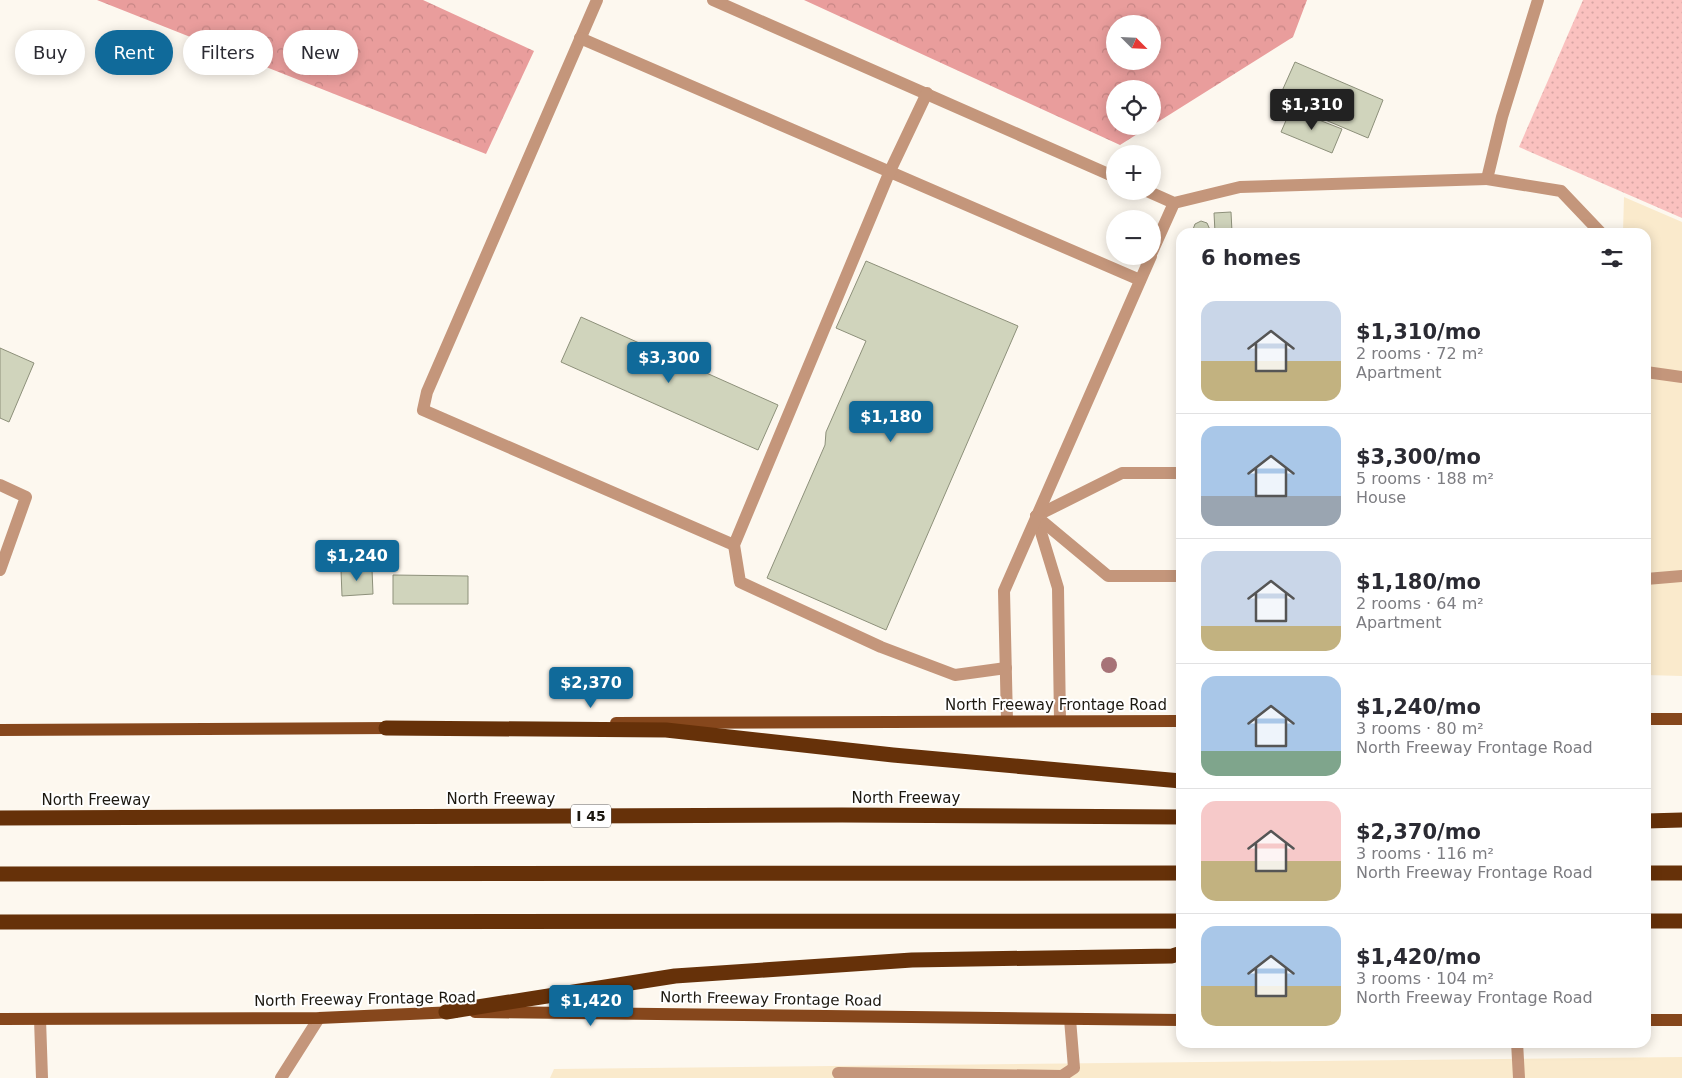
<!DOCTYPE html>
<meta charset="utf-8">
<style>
body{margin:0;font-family:"DejaVu Sans",sans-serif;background:#f2f2f3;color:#2b2b33;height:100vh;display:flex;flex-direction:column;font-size:19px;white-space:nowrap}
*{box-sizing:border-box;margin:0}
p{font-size:16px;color:#7c7c81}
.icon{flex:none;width:28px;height:28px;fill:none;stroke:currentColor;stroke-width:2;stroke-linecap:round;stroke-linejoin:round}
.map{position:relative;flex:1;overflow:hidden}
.side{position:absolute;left:1176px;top:228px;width:475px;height:820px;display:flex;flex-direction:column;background:#fff;border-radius:15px;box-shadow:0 2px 12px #0003}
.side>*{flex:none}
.banner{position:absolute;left:15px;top:30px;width:475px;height:45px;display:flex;gap:10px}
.needle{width:32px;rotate:114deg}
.controls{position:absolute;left:1106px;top:15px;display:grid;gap:10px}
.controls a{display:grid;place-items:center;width:55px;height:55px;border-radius:50%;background:#fff;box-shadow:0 2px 12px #0003;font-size:25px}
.price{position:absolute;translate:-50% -42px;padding:0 11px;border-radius:5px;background:#106a9a;color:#fff;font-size:16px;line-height:32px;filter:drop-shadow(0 1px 2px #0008)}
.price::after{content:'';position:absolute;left:50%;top:30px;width:15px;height:11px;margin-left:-8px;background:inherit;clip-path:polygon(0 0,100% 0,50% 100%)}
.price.current{background:#222;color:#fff}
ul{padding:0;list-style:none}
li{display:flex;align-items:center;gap:15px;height:125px;padding:0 25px}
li+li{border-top:1px solid #e1e1e2}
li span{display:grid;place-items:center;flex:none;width:140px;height:100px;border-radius:15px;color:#555}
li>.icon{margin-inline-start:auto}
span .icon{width:60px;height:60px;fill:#fffc;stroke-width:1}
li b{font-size:21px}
h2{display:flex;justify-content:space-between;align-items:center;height:60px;padding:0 25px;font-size:21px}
.chip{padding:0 18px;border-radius:22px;background:#fff;box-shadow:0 2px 12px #0003;font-size:18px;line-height:45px}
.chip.current{background:#106a9a;color:#fff}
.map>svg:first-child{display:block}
.built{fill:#faeacc}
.grass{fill:url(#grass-dots)}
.forest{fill:url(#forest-crowns);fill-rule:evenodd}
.building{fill:#d0d4bc;stroke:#8d907a}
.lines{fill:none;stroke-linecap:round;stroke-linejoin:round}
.minor{stroke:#c4967b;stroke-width:12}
.major{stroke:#86471c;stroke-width:12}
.highway{stroke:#663109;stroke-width:15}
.tree{fill:#a77377}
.labels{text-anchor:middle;stroke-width:4;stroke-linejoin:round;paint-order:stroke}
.shield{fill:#fff;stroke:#605d58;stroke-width:1}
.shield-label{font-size:14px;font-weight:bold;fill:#1c1810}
.street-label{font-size:15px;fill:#1c1810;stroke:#fff}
</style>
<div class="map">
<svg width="1682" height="1078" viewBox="0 0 1682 1078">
<defs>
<pattern id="grass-dots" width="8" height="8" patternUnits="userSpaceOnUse" patternTransform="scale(1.25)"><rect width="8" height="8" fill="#fac1bf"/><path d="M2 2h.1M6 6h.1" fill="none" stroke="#d6a5a3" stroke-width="1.8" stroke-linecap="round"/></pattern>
<pattern id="forest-crowns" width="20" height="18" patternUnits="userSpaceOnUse" patternTransform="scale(1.25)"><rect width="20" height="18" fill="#e99d9c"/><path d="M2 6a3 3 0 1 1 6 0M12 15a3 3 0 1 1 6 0" fill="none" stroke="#c78685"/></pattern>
</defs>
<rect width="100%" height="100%" fill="#fdf8ef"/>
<!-- built -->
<g class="built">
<polygon points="1624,197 1682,222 1682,676 1646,675 1646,232 1623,232"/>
<polygon points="1682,1057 1682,1078 550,1078 554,1069"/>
</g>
<!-- grass -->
<polygon class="grass" points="1583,0 1682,0 1682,218 1519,147"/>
<!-- forest -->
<g class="forest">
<polygon points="97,0 423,0 534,51 486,154"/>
<path d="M804,0h503l-14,37 -140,88 -1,-36h-37v37h35l-30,19zM1115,24h37v37h-37z"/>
</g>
<!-- building -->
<g class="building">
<polygon points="1295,62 1383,100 1368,138 1278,100"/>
<polygon points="1291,109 1342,129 1332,153 1281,132"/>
<polygon points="1231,212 1232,232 1215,232 1214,213"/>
<polygon points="1201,221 1207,223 1211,232 1192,232 1195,224"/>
<polygon points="866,261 1018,326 886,630 767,578 825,445 826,432 866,341 836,328"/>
<polygon points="581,317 778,405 758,450 561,362"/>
<polygon points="0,348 34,363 9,422 0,418"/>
<polygon points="372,569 373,594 342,596 341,570"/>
<polygon points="393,575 468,576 468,604 393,604"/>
</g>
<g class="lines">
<!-- minor -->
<g class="minor">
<polyline points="597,0 427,392 423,410 734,545"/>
<polyline points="713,0 1115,177"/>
<polyline points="1538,0 1502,117 1487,179 1561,191 1600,232"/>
<polyline points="580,38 1140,280"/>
<polyline points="927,93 890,171 734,545 740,582 881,647 955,675 1006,668"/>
<polyline points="1147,191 1174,203 1240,187 1487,179"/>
<polyline points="1152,252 1174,203"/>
<polyline points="1646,372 1682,377"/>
<polyline points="0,485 26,497 0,570"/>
<polyline points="1036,516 1058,588 1060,721"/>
<polyline points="1036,516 1108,576 1181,576"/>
<polyline points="1036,516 1122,473 1181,473"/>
<polyline points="1646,579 1682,576"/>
<polyline points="1007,721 1004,591 1151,256"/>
<polyline points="40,1019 42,1078"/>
<polyline points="1517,1042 1519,1078"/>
<polyline points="838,1073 1063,1076"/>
<polyline points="281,1078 319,1018"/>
<polyline points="1059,1078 1074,1068 1070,1019"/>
</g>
<!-- major -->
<g class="major">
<polyline points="1646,719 1682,719"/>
<polyline points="616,723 1181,721"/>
<polyline points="0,730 394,728"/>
<polyline points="475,1012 1181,1020"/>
<polyline points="0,1019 319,1018 455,1012"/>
<polyline points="1646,1020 1682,1020"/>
</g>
<!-- highway -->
<g class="highway">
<polyline points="386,728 666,730 893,755 1181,781"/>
<polyline points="0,818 842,815 1181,817"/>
<polyline points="1646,821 1682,820"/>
<polyline points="1646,873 1682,873"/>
<polyline points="0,874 1181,873"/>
<polyline points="1646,921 1682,921"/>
<polyline points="0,922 1181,921"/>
<polyline points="446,1012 675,976 912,960 1172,956 1181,953"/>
</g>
</g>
<!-- trees -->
<circle class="tree" cx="1109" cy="665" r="8"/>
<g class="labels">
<!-- shield labels -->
<rect class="shield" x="571" y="804.5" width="40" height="23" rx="4"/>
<g class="shield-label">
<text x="591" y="821">I 45</text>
</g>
<!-- street labels -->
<g class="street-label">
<text x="1056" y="710">North Freeway Frontage Road</text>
<text x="906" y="803">North Freeway</text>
<text x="501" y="804">North Freeway</text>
<text x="96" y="805">North Freeway</text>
<text transform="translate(365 999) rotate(-1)" y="5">North Freeway Frontage Road</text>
<text transform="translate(771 999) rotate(1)" y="5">North Freeway Frontage Road</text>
</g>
</g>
</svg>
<div class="controls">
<a><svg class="needle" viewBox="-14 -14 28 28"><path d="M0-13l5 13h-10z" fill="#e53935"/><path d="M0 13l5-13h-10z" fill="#7c7c81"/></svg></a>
<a><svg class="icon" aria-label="locate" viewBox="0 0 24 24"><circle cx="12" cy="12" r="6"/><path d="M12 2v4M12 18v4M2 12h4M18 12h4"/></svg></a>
<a>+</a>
<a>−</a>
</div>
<b class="price current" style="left:1312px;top:131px">$1,310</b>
<b class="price" style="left:669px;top:384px">$3,300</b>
<b class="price" style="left:891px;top:443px">$1,180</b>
<b class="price" style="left:357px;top:582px">$1,240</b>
<b class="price" style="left:591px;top:709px">$2,370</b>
<b class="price" style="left:591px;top:1027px">$1,420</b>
<div class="banner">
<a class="chip">Buy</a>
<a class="chip current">Rent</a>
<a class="chip">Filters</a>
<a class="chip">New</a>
</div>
<section class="side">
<h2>6 homes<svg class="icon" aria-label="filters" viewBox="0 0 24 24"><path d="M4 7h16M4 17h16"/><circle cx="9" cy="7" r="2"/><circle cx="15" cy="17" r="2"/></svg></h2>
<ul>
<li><span style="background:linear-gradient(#c9d6e8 60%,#c2b280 0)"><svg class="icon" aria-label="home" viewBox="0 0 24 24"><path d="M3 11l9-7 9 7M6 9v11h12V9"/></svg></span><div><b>$1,310/mo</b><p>2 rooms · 72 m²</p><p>Apartment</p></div></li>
<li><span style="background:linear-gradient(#a9c7e8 70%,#9aa5b1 0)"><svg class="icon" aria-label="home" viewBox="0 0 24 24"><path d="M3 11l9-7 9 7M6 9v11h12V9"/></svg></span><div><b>$3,300/mo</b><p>5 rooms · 188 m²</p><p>House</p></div></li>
<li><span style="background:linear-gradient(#c9d6e8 75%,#c2b280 0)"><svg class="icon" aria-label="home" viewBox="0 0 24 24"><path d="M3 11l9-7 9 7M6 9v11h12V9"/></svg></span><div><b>$1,180/mo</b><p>2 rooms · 64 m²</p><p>Apartment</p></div></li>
<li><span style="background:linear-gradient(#a9c7e8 75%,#7fa58c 0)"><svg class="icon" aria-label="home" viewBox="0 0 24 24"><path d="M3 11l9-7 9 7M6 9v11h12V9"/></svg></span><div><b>$1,240/mo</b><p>3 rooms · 80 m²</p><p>North Freeway Frontage Road</p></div></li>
<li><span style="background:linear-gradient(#f6c9c9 60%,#c2b280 0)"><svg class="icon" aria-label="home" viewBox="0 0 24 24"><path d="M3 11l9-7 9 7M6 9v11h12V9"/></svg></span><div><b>$2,370/mo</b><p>3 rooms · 116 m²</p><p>North Freeway Frontage Road</p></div></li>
<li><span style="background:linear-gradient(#a9c7e8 60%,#c2b280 0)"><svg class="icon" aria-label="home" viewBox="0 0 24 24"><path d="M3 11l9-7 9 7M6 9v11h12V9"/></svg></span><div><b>$1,420/mo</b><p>3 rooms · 104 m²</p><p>North Freeway Frontage Road</p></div></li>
</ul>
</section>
</div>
